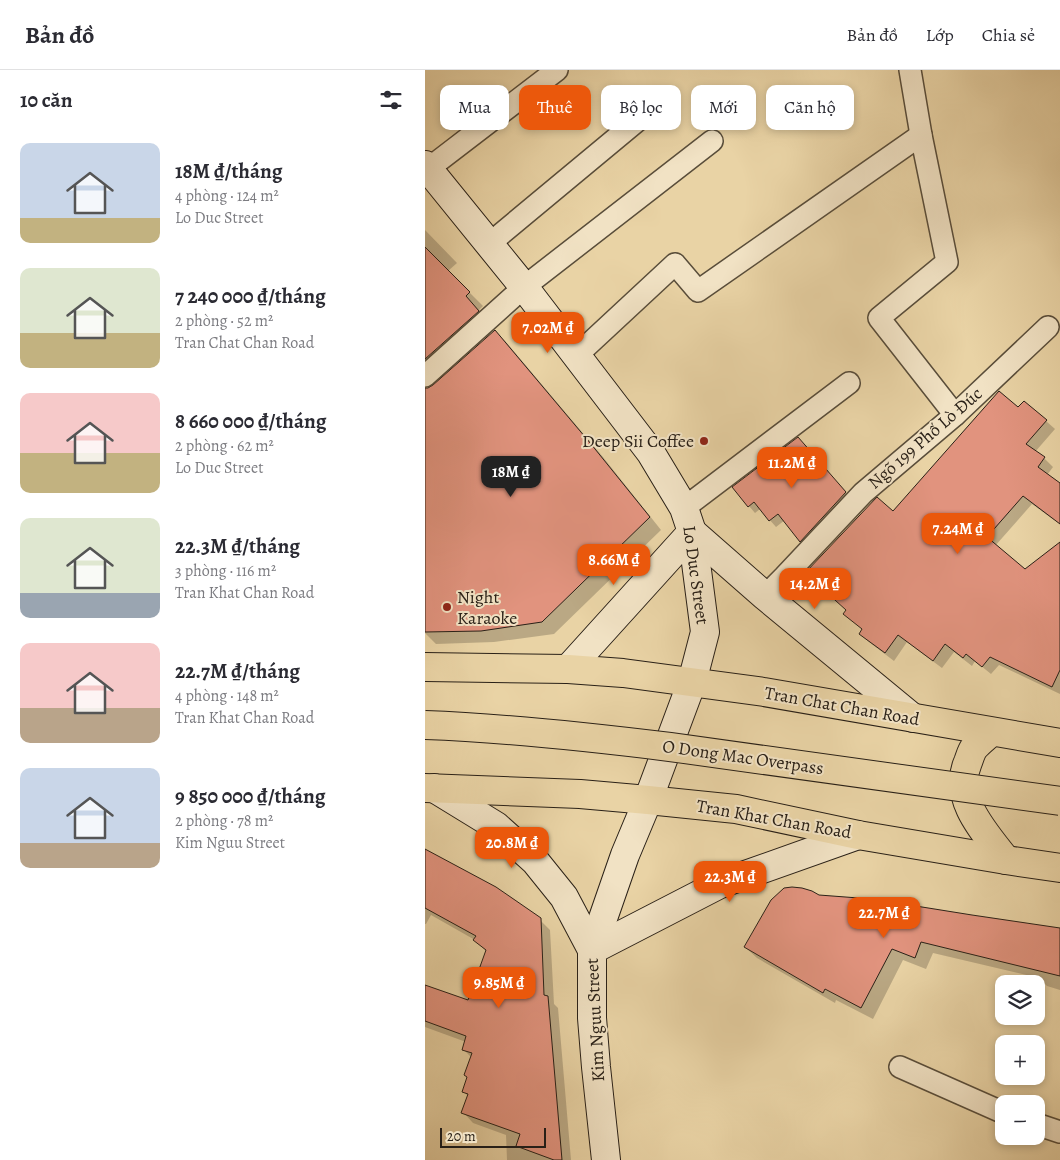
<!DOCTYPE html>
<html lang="vi">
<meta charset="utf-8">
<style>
body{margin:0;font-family:Alegreya,serif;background:#f7f7f7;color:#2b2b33;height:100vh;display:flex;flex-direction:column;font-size:19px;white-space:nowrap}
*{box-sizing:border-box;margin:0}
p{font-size:16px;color:#7c7c81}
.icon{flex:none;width:28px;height:28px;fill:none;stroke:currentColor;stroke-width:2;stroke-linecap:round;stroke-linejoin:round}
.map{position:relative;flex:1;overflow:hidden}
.side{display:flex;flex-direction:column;background:#fff;width:425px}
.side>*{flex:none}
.banner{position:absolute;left:15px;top:15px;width:475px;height:45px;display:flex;gap:10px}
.fabs{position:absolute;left:570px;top:905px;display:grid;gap:10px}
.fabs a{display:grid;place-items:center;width:50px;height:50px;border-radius:10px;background:#fff;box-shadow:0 2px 8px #0003;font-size:25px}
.scale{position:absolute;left:15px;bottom:12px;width:106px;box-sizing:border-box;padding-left:5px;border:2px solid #292017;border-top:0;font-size:14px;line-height:18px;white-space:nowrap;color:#292017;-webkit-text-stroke:4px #f1e2c4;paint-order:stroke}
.price{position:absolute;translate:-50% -42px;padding:0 11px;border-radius:10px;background:#ea580c;color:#fff;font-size:16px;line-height:32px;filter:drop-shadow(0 1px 2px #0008)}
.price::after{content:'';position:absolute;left:50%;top:30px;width:15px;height:11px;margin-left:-8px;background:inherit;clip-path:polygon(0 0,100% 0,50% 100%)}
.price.selected{background:#222;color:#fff}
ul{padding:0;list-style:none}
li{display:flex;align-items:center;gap:15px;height:125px;padding:0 20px}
li span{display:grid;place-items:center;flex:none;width:140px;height:100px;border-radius:10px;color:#555}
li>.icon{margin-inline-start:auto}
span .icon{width:60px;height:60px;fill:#fffc;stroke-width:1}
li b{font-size:21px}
h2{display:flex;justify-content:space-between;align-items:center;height:60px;padding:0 20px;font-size:21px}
.chip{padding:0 18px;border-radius:10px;background:#fff;box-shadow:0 2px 8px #0003;font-size:18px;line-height:45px}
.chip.selected{background:#ea580c;color:#fff}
header{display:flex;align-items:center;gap:30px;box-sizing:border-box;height:70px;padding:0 25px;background:#fff;border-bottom:1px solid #e1e1e2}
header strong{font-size:24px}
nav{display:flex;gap:28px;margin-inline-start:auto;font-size:18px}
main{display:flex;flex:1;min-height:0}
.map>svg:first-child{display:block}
.shadow{fill:#0003}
.building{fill:#e1937e;stroke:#292017}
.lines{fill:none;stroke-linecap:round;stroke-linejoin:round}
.lane-casing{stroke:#594d3a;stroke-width:24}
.secondary-casing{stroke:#292017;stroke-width:30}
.primary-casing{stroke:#292017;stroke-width:30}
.lane{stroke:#f1e2c4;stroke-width:21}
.secondary{stroke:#f1e2c4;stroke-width:28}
.primary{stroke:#e9d3a5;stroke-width:28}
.primary-bridge-casing{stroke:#292017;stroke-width:30;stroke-linecap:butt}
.primary-bridge{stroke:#e9d3a5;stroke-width:28}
.poi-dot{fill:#8f2418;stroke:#f1e2c4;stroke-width:2}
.labels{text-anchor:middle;stroke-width:4;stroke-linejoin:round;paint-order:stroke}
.street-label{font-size:18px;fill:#292017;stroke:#f1e2c4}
.poi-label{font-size:18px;fill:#292017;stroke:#f1e2c4;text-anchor:end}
</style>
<header>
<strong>Bản đồ</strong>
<nav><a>Bản đồ</a><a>Lớp</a><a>Chia sẻ</a></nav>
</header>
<main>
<section class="side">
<h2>10 căn<svg class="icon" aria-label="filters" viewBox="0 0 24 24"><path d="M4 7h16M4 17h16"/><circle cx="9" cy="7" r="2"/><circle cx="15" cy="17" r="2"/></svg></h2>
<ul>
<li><span style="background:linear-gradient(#c9d6e8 75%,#c2b280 0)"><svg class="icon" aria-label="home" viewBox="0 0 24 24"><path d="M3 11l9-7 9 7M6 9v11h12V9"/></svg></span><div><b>18M ₫/tháng</b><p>4 phòng · 124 m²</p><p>Lo Duc Street</p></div></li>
<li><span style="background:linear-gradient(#dfe7d0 65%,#c2b280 0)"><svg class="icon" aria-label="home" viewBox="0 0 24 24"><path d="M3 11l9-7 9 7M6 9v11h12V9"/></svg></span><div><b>7 240 000 ₫/tháng</b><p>2 phòng · 52 m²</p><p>Tran Chat Chan Road</p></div></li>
<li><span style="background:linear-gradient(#f6c9c9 60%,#c2b280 0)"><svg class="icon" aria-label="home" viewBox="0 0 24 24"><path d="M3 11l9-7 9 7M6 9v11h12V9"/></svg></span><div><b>8 660 000 ₫/tháng</b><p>2 phòng · 62 m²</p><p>Lo Duc Street</p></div></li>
<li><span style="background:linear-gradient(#dfe7d0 75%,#9aa5b1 0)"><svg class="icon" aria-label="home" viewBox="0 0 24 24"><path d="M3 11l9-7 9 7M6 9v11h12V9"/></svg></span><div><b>22.3M ₫/tháng</b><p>3 phòng · 116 m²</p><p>Tran Khat Chan Road</p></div></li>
<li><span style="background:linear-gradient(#f6c9c9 65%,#b9a48a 0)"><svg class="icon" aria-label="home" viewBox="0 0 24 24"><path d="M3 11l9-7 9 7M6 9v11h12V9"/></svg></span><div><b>22.7M ₫/tháng</b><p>4 phòng · 148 m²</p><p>Tran Khat Chan Road</p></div></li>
<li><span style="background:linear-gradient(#c9d6e8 75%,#b9a48a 0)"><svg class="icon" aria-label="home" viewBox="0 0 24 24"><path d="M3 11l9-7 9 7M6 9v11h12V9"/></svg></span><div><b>9 850 000 ₫/tháng</b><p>2 phòng · 78 m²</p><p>Kim Nguu Street</p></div></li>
</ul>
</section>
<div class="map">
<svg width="635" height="1090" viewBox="0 0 635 1090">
<rect width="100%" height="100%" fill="#e9d3a5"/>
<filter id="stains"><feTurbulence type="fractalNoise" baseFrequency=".004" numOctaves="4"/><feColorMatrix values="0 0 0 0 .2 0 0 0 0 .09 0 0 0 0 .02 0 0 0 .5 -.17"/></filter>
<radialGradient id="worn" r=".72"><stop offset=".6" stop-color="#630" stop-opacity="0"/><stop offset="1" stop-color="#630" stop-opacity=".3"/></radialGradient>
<!-- shadow -->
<g class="shadow">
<polygon points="0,160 32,193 23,201 58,236 54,240 66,254 0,309"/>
<polygon points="70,261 82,273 178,387 236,460 129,564 69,572 11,574 0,563 0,319 9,316"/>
<polygon points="593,339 621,351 630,359 610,382 619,388 628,397 622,405 635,415 635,443 629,450 607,434 570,476 600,501 635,474 635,624 574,595 566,604 550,591 547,596 529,582 517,598 482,572 469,591 444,572 435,564 438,560 420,544 468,442"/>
<polygon points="380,375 427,430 382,477 360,450 351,457 335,439 330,443 324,436"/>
<polygon points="0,780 114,849 125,860 129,934 133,938 146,1090 82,1090 81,1065 48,1053 38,1042 44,1027 38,1021 43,1008 47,988 38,979 41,972 0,957 0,916 44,932 62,882 50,870 6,845 1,854 0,854"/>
<polygon points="394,826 635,861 635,920 622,916 614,908 508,883 501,899 478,890 448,949 411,930 410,933 332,888 320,877"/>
</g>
<!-- building -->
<g class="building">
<polygon points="0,177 45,222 41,226 54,241 0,289"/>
<polygon points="70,260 166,374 225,447 117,552 56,561 0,562 0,318 3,318 8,315"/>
<polygon points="574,321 593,337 599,331 622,350 601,374 620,387 613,397 635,413 635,454 598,426 562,467 600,499 635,472 635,600 627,617 565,587 557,597 541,584 538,588 520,574 508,591 473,565 460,583 434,564 437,559 418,544 421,540 380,503 452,427 468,441"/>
<polygon points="373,367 421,422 375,472 353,444 344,451 329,432 323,437 307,417"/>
<polygon points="0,779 71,817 116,848 119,925 123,926 137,1090 129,1090 91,1076 95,1064 36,1043 43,1024 37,1022 42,1007 39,1005 47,983 37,980 41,966 0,951 0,915 43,930 61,880 48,870 51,866 0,838"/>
<polygon points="367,817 377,818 387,821 394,825 447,829 547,845 635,858 635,906 496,872 490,888 467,879 436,938 400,919 398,923 319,877 346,830 359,818"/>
</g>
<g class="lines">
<defs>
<g id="lane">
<polyline points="485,0 496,65 522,192 454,248 530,345"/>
<polyline points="3,99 132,0"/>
<polyline points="64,174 218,46"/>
<polyline points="151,286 250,194 273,221 496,65"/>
<polyline points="0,306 99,217 287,71"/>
<polyline points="259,438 424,313"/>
<polyline points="340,526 359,507 438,423 530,345 623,257"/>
<polyline points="475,997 579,1043"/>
<polyline points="611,1054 635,1062"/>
</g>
<g id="secondary">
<polyline points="0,95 99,217 226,383 259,438 267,462 280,562 267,612 223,730 200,785 167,880 167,948 171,997 181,1090"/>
<polyline points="267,462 340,526 488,648"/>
<polyline points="143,599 267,462"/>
<polyline points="9,718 71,756 110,791 139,827 167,880 295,814 433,765"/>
</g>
<g id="primary">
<polyline points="0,597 143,599 198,603 339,622 635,673"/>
<path d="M566,662c-5,5 -12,10 -17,16 -3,4 -4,9 -6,14 -16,36 17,71 38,98"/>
<polyline points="0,718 155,724 223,730 311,739 433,765 581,790 635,798"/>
</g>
</defs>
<!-- lane casing -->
<use href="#lane" class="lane-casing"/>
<!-- secondary casing -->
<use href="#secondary" class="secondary-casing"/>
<!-- primary casing -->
<use href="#primary" class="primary-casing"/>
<!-- lane -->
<use href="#lane" class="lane"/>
<!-- secondary -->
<use href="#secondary" class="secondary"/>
<!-- primary -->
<use href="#primary" class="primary"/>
<defs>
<path id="primary-bridge" d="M0,655c82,3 164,12 245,22l390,54"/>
</defs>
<!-- primary-bridge casing -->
<use href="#primary-bridge" class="primary-bridge-casing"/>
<!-- primary-bridge -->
<use href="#primary-bridge" class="primary-bridge"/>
</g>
<!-- markers -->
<g class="poi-dot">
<circle cx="279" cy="371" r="5"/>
<circle cx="22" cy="537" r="5"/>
</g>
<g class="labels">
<!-- street labels -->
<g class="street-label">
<text transform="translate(500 368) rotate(-41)" y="6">Ngõ 199 Phố Lò Đúc</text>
<text transform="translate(271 505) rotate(82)" y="6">Lo Duc Street</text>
<text transform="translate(417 636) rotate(10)" y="6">Tran Chat Chan Road</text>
<text transform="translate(318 687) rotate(8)" y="6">O Dong Mac Overpass</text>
<text transform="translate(349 749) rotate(10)" y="6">Tran Khat Chan Road</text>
<text transform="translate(170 950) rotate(-93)" y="6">Kim Nguu Street</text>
</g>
<!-- poi labels -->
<g class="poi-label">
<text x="269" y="377">Deep Sii Coffee</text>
<text x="32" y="533" text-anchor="start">Night<tspan x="32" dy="21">Karaoke</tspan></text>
</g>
</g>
<rect width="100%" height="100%" filter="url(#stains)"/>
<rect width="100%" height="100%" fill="url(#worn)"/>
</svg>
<div class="fabs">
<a><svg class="icon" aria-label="layers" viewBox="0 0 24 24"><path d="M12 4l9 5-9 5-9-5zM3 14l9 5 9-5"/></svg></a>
<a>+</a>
<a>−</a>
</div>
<div class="scale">20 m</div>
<b class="price" style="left:123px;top:284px">7.02M ₫</b>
<b class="price" style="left:367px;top:419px">11.2M ₫</b>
<b class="price selected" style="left:86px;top:428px">18M ₫</b>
<b class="price" style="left:533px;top:485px">7.24M ₫</b>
<b class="price" style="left:189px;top:516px">8.66M ₫</b>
<b class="price" style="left:390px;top:540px">14.2M ₫</b>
<b class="price" style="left:87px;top:799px">20.8M ₫</b>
<b class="price" style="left:305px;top:833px">22.3M ₫</b>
<b class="price" style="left:459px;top:869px">22.7M ₫</b>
<b class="price" style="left:74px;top:939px">9.85M ₫</b>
<div class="banner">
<a class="chip">Mua</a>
<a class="chip selected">Thuê</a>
<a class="chip">Bộ lọc</a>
<a class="chip">Mới</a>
<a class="chip">Căn hộ</a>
</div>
</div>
</main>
